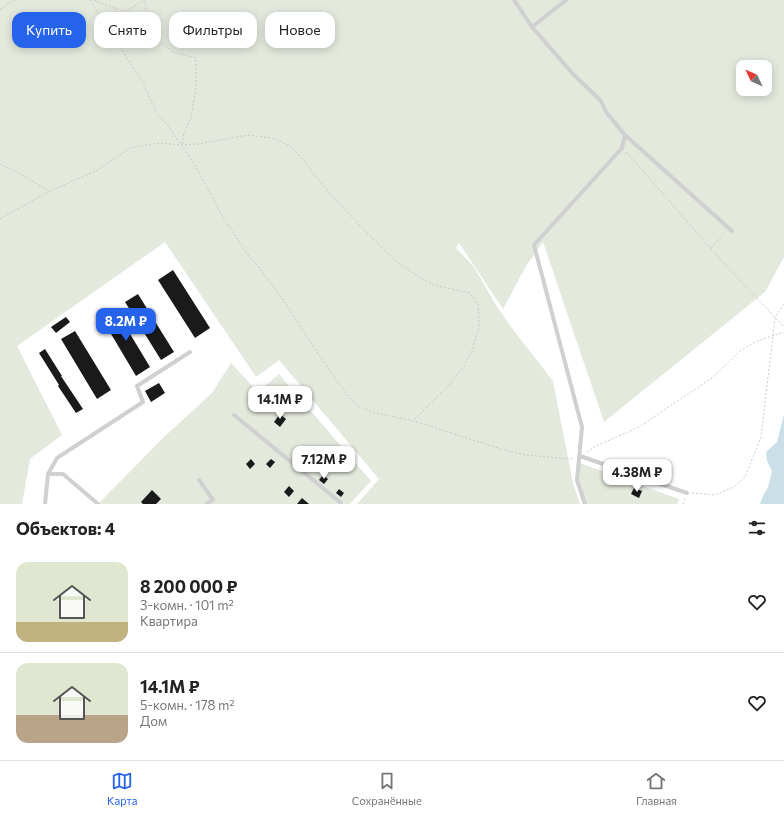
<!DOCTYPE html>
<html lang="ru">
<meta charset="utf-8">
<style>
body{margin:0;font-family:Commissioner,sans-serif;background:#f6f6f6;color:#222;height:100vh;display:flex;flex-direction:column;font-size:15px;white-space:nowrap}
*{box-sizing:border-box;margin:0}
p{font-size:13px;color:#767676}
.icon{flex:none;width:22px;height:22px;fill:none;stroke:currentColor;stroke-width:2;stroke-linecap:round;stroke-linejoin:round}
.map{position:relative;height:504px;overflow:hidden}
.details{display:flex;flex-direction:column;background:#fff;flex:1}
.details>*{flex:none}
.top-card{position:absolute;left:12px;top:12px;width:400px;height:36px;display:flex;gap:8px}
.needle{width:26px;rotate:314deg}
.fabs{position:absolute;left:736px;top:60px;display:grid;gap:8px}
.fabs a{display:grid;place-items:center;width:36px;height:36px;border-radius:8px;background:#fff;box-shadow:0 2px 10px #0003;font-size:20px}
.price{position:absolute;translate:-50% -34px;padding:0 9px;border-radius:8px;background:#fff;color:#222;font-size:13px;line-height:26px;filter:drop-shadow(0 1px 2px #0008)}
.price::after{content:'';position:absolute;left:50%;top:24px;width:12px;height:9px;margin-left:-6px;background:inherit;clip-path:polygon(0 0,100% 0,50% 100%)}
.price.selected{background:#2563eb;color:#fff}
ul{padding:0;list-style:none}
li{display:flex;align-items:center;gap:12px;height:100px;padding:0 16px}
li+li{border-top:1px solid #e0e0e0}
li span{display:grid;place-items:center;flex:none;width:112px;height:80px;border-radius:12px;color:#555}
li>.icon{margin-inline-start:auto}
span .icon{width:48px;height:48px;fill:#fffc;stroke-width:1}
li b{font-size:17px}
h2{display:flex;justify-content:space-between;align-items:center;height:48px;padding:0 16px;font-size:17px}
.chip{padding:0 14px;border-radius:12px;background:#fff;box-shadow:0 2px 10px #0003;font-size:14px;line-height:36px}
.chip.selected{background:#2563eb;color:#fff}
.dock{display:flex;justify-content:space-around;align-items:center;height:56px;border-top:1px solid #e0e0e0;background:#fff;font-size:11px;color:#767676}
.dock a{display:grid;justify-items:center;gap:2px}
.dock .selected{color:#2563eb}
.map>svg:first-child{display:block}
.green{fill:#e3e9dd;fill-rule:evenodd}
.water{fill:#cbdfe7}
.building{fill:#1a1a1a}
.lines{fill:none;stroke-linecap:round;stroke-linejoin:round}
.path{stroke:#cacaca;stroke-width:1;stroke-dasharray:2 2;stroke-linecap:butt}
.lane{stroke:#d0d0d0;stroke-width:4}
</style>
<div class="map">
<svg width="784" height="504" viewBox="0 0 784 504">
<rect width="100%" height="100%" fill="#fff"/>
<!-- green -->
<g class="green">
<path d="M0,0h784v257l-19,35 -161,130 -61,-180 -17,24 -23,43 -44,-66 -3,5 18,19 22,38 15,22 42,54 20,102 7,21h-223l22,-25 -100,-119 -23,17 -91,-135 -148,104 45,89 -32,24 -8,45h-22zM743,67h22v22h-22z"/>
<polygon points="231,363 258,392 279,374 371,481 350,504 98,504 163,438 212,393"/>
<polygon points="577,462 679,499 677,504 583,504 575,481"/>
</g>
<!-- water -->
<polygon class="water" points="784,414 784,504 760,504 763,496 768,487 772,471 767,461 766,452 777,442"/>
<!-- building -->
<g class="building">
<polygon points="173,270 210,328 195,338 158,280"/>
<polygon points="138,294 174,352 161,360 125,302"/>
<polygon points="115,309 150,367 136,376 101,317"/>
<polygon points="66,317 70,322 56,333 51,327"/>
<polygon points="75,331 111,390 97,399 61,339"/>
<polygon points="45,349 62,376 61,376 83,409 76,413 58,386 59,385 39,353"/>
<polygon points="159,383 165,393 151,402 145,391"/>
<polygon points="280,414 286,419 280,427 274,422"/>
<polygon points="333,447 338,451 335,455 330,451"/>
<polygon points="251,459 255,464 250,469 246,464"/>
<polygon points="271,459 275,462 270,468 266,464"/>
<polygon points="323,475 328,479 324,484 319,480"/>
<polygon points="289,486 294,491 289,497 284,492"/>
<polygon points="634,488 642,491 639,498 631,494"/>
<polygon points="339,489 344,493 341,497 336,493"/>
<polygon points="152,490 161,499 156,504 143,504 141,502"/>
<polygon points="302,498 309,504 297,504"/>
</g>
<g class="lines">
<!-- path -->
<g class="path">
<polyline points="90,0 143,83 157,114 169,127 196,167 224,219 248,255 258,266 286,304 311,343 337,381 349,397 360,407 376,413 414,421 501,449 526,455 570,459 573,458"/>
<polyline points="94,0 98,2 125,12 144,0 146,2 146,24 145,30 173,52 196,58 196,88 191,118 184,133 182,145"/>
<polyline points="0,9 15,0"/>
<polyline points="626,152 637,164 711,249 784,327"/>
<polyline points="0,164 17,172 49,191"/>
<polyline points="0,219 50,191 98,170 130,148 160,143 182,145 198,144 248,135 272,138 291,146 305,162 319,181 336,200 367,233 398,263 417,276 434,285 470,293 478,304 479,315 479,327 472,351 463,368 446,388 414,420"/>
<polyline points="711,248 725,233"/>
<polyline points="587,452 594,447 639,427 712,378 740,351 757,341 784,332"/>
<polyline points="692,493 715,495 734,487 745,477 761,437 775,318 784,304"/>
<polyline points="683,504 685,499"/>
</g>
<!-- lane -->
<g class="lane">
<polyline points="514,0 532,27 573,74 601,101 606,112 625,135 622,148 534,245 582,427 577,480 585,504"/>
<polyline points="532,27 566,0"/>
<polyline points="625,135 732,231"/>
<polyline points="234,415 341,503 341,504"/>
<polyline points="580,456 687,493"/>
<polyline points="48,474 63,474 98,504"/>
<polyline points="199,480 213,500 206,504"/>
<polyline points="45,504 48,474 57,458 143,402 137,386 190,352"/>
</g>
</g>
</svg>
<div class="fabs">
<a><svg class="needle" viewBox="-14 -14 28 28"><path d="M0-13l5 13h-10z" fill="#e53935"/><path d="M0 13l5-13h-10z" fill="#767676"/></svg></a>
</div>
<b class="price selected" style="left:126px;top:342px">8.2M ₽</b>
<b class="price" style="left:280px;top:420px">14.1M ₽</b>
<b class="price" style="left:324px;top:480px">7.12M ₽</b>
<b class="price" style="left:637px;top:493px">4.38M ₽</b>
<div class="top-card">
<a class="chip selected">Купить</a>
<a class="chip">Снять</a>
<a class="chip">Фильтры</a>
<a class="chip">Новое</a>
</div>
</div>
<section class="details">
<h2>Объектов: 4<svg class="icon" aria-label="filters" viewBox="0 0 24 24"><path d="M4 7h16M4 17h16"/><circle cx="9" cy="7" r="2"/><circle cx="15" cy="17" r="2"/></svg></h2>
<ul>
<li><span style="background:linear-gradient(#dfe7d0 75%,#c2b280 0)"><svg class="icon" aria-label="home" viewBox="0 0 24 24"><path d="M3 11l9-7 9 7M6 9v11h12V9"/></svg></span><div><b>8 200 000 ₽</b><p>3-комн. · 101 m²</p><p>Квартира</p></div><svg class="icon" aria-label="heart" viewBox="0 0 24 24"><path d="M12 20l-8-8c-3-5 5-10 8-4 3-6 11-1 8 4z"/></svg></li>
<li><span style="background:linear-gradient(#dfe7d0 65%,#b9a48a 0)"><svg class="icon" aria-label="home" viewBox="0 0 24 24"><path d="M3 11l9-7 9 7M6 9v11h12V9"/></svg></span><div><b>14.1M ₽</b><p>5-комн. · 178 m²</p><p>Дом</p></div><svg class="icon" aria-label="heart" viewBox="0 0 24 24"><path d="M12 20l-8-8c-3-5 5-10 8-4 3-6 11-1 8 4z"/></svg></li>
</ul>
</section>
<nav class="dock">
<a class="selected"><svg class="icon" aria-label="map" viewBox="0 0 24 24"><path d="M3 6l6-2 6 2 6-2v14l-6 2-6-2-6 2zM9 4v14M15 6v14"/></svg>Карта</a>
<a><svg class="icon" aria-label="saved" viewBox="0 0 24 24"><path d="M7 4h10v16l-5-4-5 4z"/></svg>Сохранённые</a>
<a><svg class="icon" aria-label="home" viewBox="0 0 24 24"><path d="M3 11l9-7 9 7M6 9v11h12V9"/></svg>Главная</a>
</nav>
